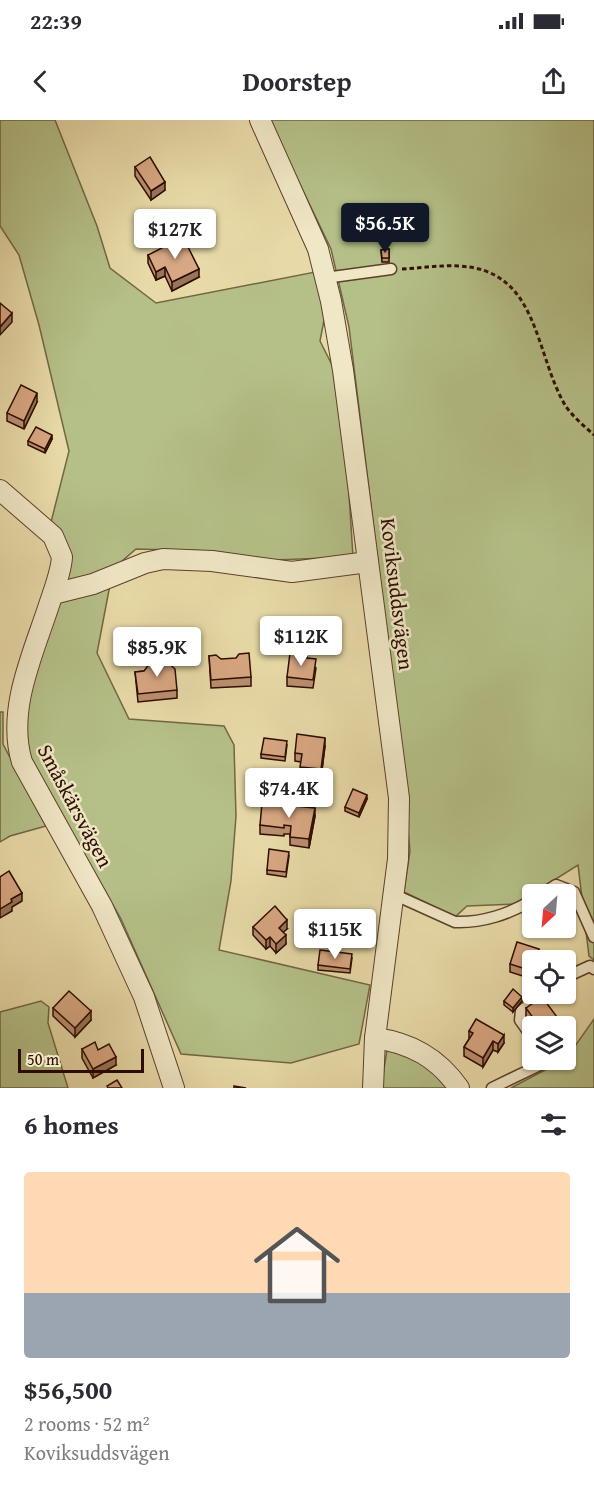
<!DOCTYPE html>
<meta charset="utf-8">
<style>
body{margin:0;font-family:"Gentium Book Plus",serif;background:#f7f7f7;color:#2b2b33;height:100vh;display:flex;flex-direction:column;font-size:22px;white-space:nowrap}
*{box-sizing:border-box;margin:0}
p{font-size:20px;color:#7c7c81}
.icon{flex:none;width:33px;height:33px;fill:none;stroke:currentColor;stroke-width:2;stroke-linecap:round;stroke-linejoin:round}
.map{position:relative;height:968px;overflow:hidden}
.side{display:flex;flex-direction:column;background:#fff;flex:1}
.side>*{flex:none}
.needle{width:39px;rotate:206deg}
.buttons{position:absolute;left:522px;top:764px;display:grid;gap:12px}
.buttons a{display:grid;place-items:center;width:54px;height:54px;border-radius:6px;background:#fff;box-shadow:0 2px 4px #0004;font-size:30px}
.scale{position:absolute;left:18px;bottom:15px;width:126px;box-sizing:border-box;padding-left:6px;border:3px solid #2e0d00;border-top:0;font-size:16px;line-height:21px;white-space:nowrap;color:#2e0d00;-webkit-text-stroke:4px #f0e7c6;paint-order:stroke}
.price{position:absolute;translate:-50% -51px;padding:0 14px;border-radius:6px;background:#fff;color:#222;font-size:20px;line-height:39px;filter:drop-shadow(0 2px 3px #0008)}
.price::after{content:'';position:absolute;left:50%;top:36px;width:18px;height:14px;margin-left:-9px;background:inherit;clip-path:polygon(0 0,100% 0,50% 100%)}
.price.selected{background:#111827;color:#fff}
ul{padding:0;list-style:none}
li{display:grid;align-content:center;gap:12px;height:318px;padding:0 24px}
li+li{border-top:2px solid #e1e1e2}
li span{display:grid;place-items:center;height:186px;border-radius:6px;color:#555}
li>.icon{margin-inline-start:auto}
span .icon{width:108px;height:108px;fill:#fffc;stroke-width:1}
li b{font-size:26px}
h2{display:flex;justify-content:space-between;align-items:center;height:72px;padding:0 24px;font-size:26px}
.status{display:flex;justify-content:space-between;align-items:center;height:42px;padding:0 30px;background:#fff;direction:ltr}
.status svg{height:16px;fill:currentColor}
header{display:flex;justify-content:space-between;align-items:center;height:78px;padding:0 24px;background:#fff;font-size:27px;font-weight:600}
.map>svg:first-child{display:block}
.green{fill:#b5c088;stroke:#726644;stroke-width:1.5}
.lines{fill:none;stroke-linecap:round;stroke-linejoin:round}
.service-casing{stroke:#5c402a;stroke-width:13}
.minor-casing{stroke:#5c402a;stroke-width:22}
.path{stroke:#2e0d00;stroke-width:3;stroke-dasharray:4.5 3;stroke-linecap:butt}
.service{stroke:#f0e7c6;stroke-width:10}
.minor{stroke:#f0e7c6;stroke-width:20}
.wall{fill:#ba9071;stroke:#2e0d00;stroke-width:1.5}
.shaded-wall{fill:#97755c;stroke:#2e0d00;stroke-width:1.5}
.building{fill:#d8a783;stroke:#2e0d00;stroke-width:1.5}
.labels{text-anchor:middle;stroke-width:5;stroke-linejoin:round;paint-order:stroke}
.street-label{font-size:21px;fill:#2e0d00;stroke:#f0e7c6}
</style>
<div class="status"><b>22:39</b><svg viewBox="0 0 49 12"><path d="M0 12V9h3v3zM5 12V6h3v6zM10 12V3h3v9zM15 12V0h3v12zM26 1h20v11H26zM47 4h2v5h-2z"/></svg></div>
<header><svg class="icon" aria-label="back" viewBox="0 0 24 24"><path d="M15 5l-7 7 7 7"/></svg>Doorstep<svg class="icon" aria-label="share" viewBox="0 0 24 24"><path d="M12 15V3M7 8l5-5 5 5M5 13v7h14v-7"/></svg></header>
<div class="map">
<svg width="594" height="968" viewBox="0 0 594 968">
<rect width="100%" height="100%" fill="#e8daa8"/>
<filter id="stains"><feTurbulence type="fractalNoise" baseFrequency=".00333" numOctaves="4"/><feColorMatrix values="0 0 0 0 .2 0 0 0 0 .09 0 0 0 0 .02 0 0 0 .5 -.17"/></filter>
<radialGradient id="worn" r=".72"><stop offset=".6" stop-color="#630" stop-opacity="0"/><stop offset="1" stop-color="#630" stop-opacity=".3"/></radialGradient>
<!-- green -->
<g class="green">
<polygon points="0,0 55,0 97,106 110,148 156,183 315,152 326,190 320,221 334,249 345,312 353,437 274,440 211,431 136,429 113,449 97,533 129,599 224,606 234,625 236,696 231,761 219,830 370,865 359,924 291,943 181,934 121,799 29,637 23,615 32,565 66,442 68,426 50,406 69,331 39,205 19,135 0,106"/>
<polygon points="269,0 594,0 594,840 589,836 578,745 516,784 467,786 455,797 404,772 410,731 401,629 349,207 331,129"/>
<polygon points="0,592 3,592 3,624 46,706 10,716 0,722"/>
<polygon points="41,881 49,887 48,903 68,968 0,968 0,892"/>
<polygon points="594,899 594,968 511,968 566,939"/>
<polygon points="387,930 422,940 448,968 381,968"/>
</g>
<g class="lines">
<defs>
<g id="service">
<polyline points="325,158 391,149"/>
<path d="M393,774l62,28c27,1 55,-8 77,-22"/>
<polyline points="542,774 556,765 574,772 594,817"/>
<polyline points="566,857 590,846 594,849"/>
<polyline points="532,917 520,900 521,891 544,873"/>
<polyline points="492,968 546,942 545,939"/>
</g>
<g id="minor">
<polyline points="260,0 318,129 331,181 343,250 399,678 398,739 375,918 373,968"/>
<path d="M0,370l53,46 9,21c-1,15 -7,30 -12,45 -16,50 -44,107 -28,160l80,144 42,91 30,91"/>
<polyline points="53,474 93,464 145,443 163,439 212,441 292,452 368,442"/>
<path d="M375,918c36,5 63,20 84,50"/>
</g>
</defs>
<!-- service casing -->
<use href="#service" class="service-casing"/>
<!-- minor casing -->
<use href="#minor" class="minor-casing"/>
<!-- path -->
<path class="path" d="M402,149c19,-1 38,-4 56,-3 81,3 76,86 107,139 7,11 19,21 29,30"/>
<!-- service -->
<use href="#service" class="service"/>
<!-- minor -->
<use href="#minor" class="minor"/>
</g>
<!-- wall -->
<g class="wall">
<polygon points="135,47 165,70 151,80 135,56"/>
<polygon points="389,129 389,142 382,142 381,130"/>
<polygon points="148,135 199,157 172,171 165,156 156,160 148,143"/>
<polygon points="37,282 24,309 7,301 7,293"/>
<polygon points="52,319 45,333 28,325 28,321"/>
<polygon points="209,536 221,539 251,557 251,566 211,568"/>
<polygon points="307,538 316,548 313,568 287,566 287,557"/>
<polygon points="144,551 177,570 177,578 138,582 135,552"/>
<polygon points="287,625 285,641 261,638 261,634"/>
<polygon points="325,626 321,658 300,655 301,642 295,641 295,633"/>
<polygon points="367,679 359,697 345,691 345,687"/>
<polygon points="315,696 309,728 290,725 290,714 284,714 284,716 260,714 260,705"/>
<polygon points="289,736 286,757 267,754 267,750"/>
<polygon points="253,807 287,809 283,812 286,824 276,833 270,826 266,829 253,815"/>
<polygon points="352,838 350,853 318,850 318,845"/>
<polygon points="539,838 532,840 532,859 510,852 510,844"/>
<polygon points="523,873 532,873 526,880 523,877"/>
<polygon points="504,881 522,881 513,892 504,885"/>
<polygon points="53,888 91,900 75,917 53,896"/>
<polygon points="526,888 560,906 533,906 526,897"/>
<polygon points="469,911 504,923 498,932 493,930 483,947 464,936 464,927 469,919"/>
<polygon points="82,929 116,945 93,958 82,938"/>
</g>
<!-- shaded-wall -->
<g class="shaded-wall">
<polygon points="165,62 165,70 151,80 151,71"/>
<polygon points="165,147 165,156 156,160 156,152"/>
<polygon points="199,149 199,157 172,171 172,162"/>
<polygon points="12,193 12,202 0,215 0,207"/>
<polygon points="37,273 37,282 24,309 24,301"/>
<polygon points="52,315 52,319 45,333 45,329"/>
<polygon points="325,618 325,626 321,658 321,649"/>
<polygon points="367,675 367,679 359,697 359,693"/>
<polygon points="315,688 315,696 309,728 309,719"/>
<polygon points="22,773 22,781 12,787 12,791 0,798 0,789 11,779"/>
<polygon points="287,800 287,809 279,816 279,808"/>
<polygon points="286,815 286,824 276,833 276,824"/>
<polygon points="270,817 270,826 266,829 266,820"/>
<polygon points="539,829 539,840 536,840"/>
<polygon points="532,869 532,873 526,880 526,876"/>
<polygon points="522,877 522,881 513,892 513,888"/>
<polygon points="91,891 91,900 75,917 75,908"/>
<polygon points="560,901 560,906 553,906"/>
<polygon points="504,915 504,923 498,932 498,924"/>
<polygon points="493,921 493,930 483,947 483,938"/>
<polygon points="116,937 116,945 93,958 93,949"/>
</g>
<!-- building -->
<g class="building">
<polygon points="150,37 165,62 151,71 135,47"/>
<polygon points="183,117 199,149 172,162 165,147 156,152 148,135"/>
<polygon points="389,129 389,138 382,138 381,130"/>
<polygon points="0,183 12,193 0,207"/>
<polygon points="21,265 37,273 24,301 7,293"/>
<polygon points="36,307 52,315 45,329 28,321"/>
<polygon points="249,533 251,557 211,560 209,536 216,535 221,539 236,538 239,534"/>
<polygon points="290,533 307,535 307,538 316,539 313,560 287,557"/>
<polygon points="166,541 175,549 177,570 138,574 135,552 144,551 150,543"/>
<polygon points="297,614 325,618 321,649 300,647 302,634 295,633"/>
<polygon points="264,618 287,621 285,637 261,634"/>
<polygon points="353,669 367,675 359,693 345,687"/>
<polygon points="262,683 315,688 309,719 290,717 291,706 284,705 284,708 260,705"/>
<polygon points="269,729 289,732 286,752 267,750"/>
<polygon points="9,751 22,773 11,779 12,782 0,789 0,757"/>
<polygon points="275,786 287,800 279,808 286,815 276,824 270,817 266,820 253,807"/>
<polygon points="517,822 539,829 536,840 532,840 532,851 510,844"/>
<polygon points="320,830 352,834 350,849 318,845"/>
<polygon points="528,866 532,869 526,876 523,873"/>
<polygon points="513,869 522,877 513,888 504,881"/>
<polygon points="69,871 91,891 75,908 53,888"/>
<polygon points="542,877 560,901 553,906 539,906 526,888"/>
<polygon points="476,899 504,915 498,924 493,921 483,938 464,927 473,913 469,911"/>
<polygon points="95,922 98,930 109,924 116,937 93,949 82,929"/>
<polygon points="117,960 122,968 108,968 107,966"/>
<polygon points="234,966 246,968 234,968"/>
</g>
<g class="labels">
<!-- street labels -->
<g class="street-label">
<text transform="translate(397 474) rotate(83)" y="7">Koviksuddsvägen</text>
<text transform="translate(75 686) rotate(62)" y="7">Småskärsvägen</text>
</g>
</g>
<rect width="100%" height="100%" filter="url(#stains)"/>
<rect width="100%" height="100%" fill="url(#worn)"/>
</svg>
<div class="buttons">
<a><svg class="needle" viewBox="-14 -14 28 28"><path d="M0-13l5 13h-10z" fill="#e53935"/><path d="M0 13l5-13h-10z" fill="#7c7c81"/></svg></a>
<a><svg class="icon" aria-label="locate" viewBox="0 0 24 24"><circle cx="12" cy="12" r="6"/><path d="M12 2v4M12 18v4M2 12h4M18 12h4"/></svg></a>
<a><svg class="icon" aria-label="layers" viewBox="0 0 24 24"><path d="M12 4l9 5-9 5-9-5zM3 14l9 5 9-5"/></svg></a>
</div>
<div class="scale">50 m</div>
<b class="price selected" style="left:385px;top:134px">$56.5K</b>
<b class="price" style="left:175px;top:140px">$127K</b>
<b class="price" style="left:301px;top:547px">$112K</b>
<b class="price" style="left:157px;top:558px">$85.9K</b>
<b class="price" style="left:289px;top:699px">$74.4K</b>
<b class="price" style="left:335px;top:840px">$115K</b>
</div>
<section class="side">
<h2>6 homes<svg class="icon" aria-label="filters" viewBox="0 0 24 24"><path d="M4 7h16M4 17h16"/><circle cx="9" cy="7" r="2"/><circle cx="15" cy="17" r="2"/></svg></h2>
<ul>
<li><span style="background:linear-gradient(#ffd9b3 65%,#9aa5b1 0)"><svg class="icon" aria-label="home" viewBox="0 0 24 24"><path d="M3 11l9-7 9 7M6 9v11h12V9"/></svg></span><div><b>$56,500</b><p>2 rooms · 52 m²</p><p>Koviksuddsvägen</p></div></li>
</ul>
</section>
